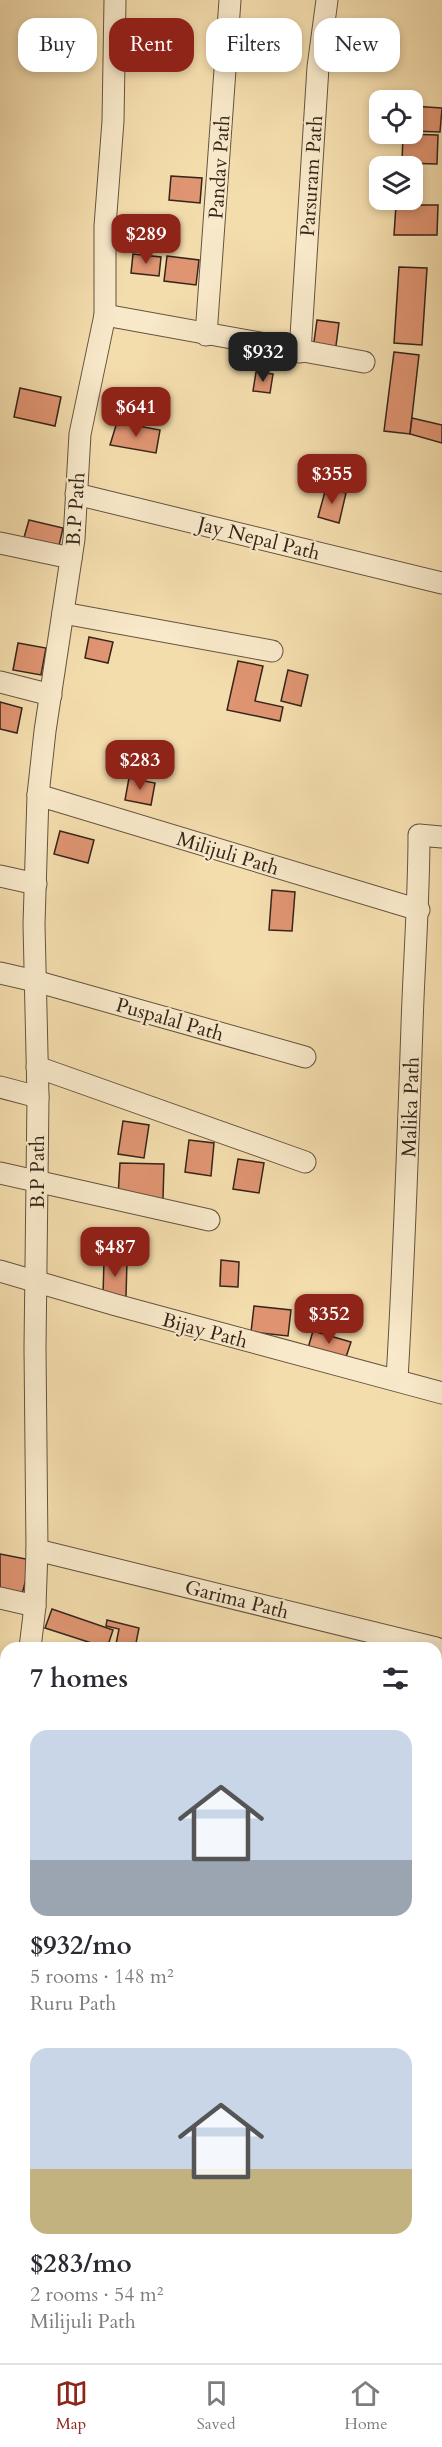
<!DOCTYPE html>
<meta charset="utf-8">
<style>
body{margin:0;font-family:Cardo,serif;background:#f7f7f7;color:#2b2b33;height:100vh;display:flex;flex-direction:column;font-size:22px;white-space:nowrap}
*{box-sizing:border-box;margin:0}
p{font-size:20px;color:#7c7c81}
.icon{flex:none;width:33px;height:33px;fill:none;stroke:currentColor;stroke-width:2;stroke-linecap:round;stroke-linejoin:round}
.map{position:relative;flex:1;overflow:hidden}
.sheet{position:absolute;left:0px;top:1642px;width:442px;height:722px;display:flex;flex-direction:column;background:#fff;border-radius:18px 18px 0 0;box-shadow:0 3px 9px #0003}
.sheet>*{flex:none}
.banner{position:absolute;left:18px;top:18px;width:406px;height:54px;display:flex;gap:12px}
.fabs{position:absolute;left:369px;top:90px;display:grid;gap:12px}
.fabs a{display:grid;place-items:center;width:54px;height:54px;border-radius:12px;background:#fff;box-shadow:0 3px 9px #0003;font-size:30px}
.price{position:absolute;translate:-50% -51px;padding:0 14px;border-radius:12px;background:#8f2418;color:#fff;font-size:20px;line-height:39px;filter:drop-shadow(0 2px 3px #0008)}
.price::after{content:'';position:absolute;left:50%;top:36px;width:18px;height:14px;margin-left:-9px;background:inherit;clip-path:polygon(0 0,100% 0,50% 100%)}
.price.on{background:#222;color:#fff}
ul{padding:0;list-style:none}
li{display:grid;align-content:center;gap:12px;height:318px;padding:0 30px}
li span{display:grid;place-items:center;height:186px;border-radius:18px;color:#555}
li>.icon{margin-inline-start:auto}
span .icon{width:108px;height:108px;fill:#fffc;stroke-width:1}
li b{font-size:26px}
h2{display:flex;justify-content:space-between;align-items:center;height:72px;padding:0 30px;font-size:26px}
.tag{padding:0 21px;border-radius:18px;background:#fff;box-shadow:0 3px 9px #0003;font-size:21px;line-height:54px}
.tag.on{background:#8f2418;color:#fff}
.dock{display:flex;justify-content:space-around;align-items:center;height:84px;border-top:2px solid #e1e1e2;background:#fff;font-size:16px;color:#7c7c81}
.dock a{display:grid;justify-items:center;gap:3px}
.dock .on{color:#8f2418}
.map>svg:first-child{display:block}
.building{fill:#e09572;stroke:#35251b;stroke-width:1.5}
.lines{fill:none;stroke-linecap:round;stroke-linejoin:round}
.minor-casing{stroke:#655340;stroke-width:23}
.minor{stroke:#f8e9ca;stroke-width:21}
.labels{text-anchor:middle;stroke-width:4.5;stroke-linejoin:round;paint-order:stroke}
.street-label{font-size:20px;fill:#35251b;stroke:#f8e9ca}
</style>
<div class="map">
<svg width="442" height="2363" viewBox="0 0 442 2363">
<rect width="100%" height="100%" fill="#f4ddad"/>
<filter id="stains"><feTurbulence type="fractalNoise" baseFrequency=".00333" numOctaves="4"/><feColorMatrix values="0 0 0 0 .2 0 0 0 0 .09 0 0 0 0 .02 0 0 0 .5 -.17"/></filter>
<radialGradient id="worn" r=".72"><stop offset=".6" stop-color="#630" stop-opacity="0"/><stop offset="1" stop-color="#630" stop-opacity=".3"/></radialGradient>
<!-- building -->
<g class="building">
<polygon points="412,106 442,108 440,132 412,131"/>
<polygon points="403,134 438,135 437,164 402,163"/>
<polygon points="171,176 202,178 200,203 169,200"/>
<polygon points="396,205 438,205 437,235 394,235"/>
<polygon points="133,254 161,257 159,276 131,273"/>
<polygon points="167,256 199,260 196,285 164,281"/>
<polygon points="399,267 427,268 422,345 394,343"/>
<polygon points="317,320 339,323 335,353 313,349"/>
<polygon points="394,352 419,355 410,434 384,431"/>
<polygon points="256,372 273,374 270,393 253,391"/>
<polygon points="20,388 61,397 55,426 14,417"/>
<polygon points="412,418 442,425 442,443 410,434"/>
<polygon points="117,422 160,430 156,453 110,445"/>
<polygon points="326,488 346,493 339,523 318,517"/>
<polygon points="29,520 63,528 58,550 23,541"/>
<polygon points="89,637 113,642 108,663 85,658"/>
<polygon points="18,643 46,648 41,675 13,670"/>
<polygon points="238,661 263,666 255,701 283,707 280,721 227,710"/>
<polygon points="288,670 308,675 301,706 281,701"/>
<polygon points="0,702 22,708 17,733 0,729"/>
<polygon points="129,778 155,783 151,805 125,800"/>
<polygon points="60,831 94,840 88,863 54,854"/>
<polygon points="272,890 295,892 292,931 269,930"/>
<polygon points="123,1121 149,1125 144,1158 118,1154"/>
<polygon points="189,1140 214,1143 211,1176 185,1172"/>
<polygon points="238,1159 264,1163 259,1193 233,1189"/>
<polygon points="120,1163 164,1164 163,1199 118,1197"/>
<polygon points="104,1259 127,1260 126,1297 103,1296"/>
<polygon points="221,1260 239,1262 238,1287 220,1286"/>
<polygon points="254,1306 291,1310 288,1336 251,1332"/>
<polygon points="313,1331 351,1342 345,1360 308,1348"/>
<polygon points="0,1554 31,1560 21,1598 0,1593"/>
<polygon points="52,1609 113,1630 107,1648 45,1628"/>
<polygon points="107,1620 139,1628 135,1648 116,1644 119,1629 106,1626"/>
</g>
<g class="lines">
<defs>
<g id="minor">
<polyline points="105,315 364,362"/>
<polyline points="206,335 230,0"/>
<polyline points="300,352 318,67 327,0"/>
<polyline points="76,494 442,583"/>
<polyline points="0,543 71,558"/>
<polyline points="63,613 272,651"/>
<polyline points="0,682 51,695"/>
<polyline points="38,795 419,910"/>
<polyline points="0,876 36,884"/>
<polyline points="0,973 35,981 305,1057"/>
<polyline points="37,1067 305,1162"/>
<polyline points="0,1087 38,1097"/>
<polyline points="0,1173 209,1220"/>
<polyline points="0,1271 116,1305 442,1393"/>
<path d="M397,1379c7,-118 11,-235 15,-354 2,-63 7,-126 7,-190l23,2"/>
<polyline points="37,1550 436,1648"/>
<polyline points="0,1598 35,1606"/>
<polyline points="30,1648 35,1606 37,1550 35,1348 38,1097 34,924 38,795 45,731 74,539 80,434 105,315 105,226 113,121 115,0"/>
<polyline points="0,1730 6,1731"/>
<polyline points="0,1830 6,1799"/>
<polyline points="436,1853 442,1854"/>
<polyline points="0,1859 6,1860"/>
<polyline points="436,1972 442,1974"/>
<polyline points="0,2115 6,2117"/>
<polyline points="0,2171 6,2173"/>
<polyline points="0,2260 6,2261"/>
<polyline points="0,2362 3,2363"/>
<polyline points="417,2363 418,2358"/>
</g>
</defs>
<!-- minor casing -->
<use href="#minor" class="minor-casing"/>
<!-- minor -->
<use href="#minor" class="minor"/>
</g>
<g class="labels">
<!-- street labels -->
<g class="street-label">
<text transform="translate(219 167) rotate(-86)" y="7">Pandav Path</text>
<text transform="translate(311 176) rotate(-86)" y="7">Parsuram Path</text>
<text transform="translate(75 509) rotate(-86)" y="7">B.P Path</text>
<text transform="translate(259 538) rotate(14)" y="7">Jay Nepal Path</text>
<text transform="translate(228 853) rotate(17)" y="7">Milijuli Path</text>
<text transform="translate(170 1019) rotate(16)" y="7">Puspalal Path</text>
<text transform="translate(410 1107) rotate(-88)" y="7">Malika Path</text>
<text transform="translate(37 1172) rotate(-90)" y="7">B.P Path</text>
<text transform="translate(205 1330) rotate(15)" y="7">Bijay Path</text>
<text transform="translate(237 1599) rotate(14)" y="7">Garima Path</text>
</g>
</g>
<rect width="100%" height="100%" filter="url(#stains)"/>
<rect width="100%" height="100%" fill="url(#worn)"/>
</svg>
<div class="fabs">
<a><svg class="icon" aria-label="locate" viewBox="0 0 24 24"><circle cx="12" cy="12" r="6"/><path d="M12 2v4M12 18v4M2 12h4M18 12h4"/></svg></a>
<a><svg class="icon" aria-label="layers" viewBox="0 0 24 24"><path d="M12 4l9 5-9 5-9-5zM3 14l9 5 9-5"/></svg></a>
</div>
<b class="price" style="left:146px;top:265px">$289</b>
<b class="price on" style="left:263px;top:383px">$932</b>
<b class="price" style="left:136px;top:438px">$641</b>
<b class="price" style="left:332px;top:505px">$355</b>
<b class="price" style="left:140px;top:791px">$283</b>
<b class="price" style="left:115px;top:1278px">$487</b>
<b class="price" style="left:329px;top:1345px">$352</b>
<div class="banner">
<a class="tag">Buy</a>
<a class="tag on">Rent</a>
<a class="tag">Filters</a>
<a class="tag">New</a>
</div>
<section class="sheet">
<h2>7 homes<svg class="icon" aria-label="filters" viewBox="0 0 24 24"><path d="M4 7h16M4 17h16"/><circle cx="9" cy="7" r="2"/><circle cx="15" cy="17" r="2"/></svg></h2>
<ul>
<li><span style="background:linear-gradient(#c9d6e8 70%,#9aa5b1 0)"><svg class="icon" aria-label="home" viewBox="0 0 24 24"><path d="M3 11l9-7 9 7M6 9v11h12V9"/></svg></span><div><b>$932/mo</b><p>5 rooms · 148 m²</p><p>Ruru Path</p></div></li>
<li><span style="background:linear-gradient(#c9d6e8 65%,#c2b280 0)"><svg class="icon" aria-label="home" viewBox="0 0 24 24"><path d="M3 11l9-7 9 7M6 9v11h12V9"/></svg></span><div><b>$283/mo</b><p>2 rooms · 54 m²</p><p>Milijuli Path</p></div></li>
</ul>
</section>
</div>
<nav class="dock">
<a class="on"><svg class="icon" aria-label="map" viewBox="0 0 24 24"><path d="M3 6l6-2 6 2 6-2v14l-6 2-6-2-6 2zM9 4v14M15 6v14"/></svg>Map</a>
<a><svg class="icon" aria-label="saved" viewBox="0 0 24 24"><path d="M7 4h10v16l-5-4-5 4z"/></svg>Saved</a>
<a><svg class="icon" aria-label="home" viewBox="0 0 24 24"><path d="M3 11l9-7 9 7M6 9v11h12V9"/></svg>Home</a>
</nav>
